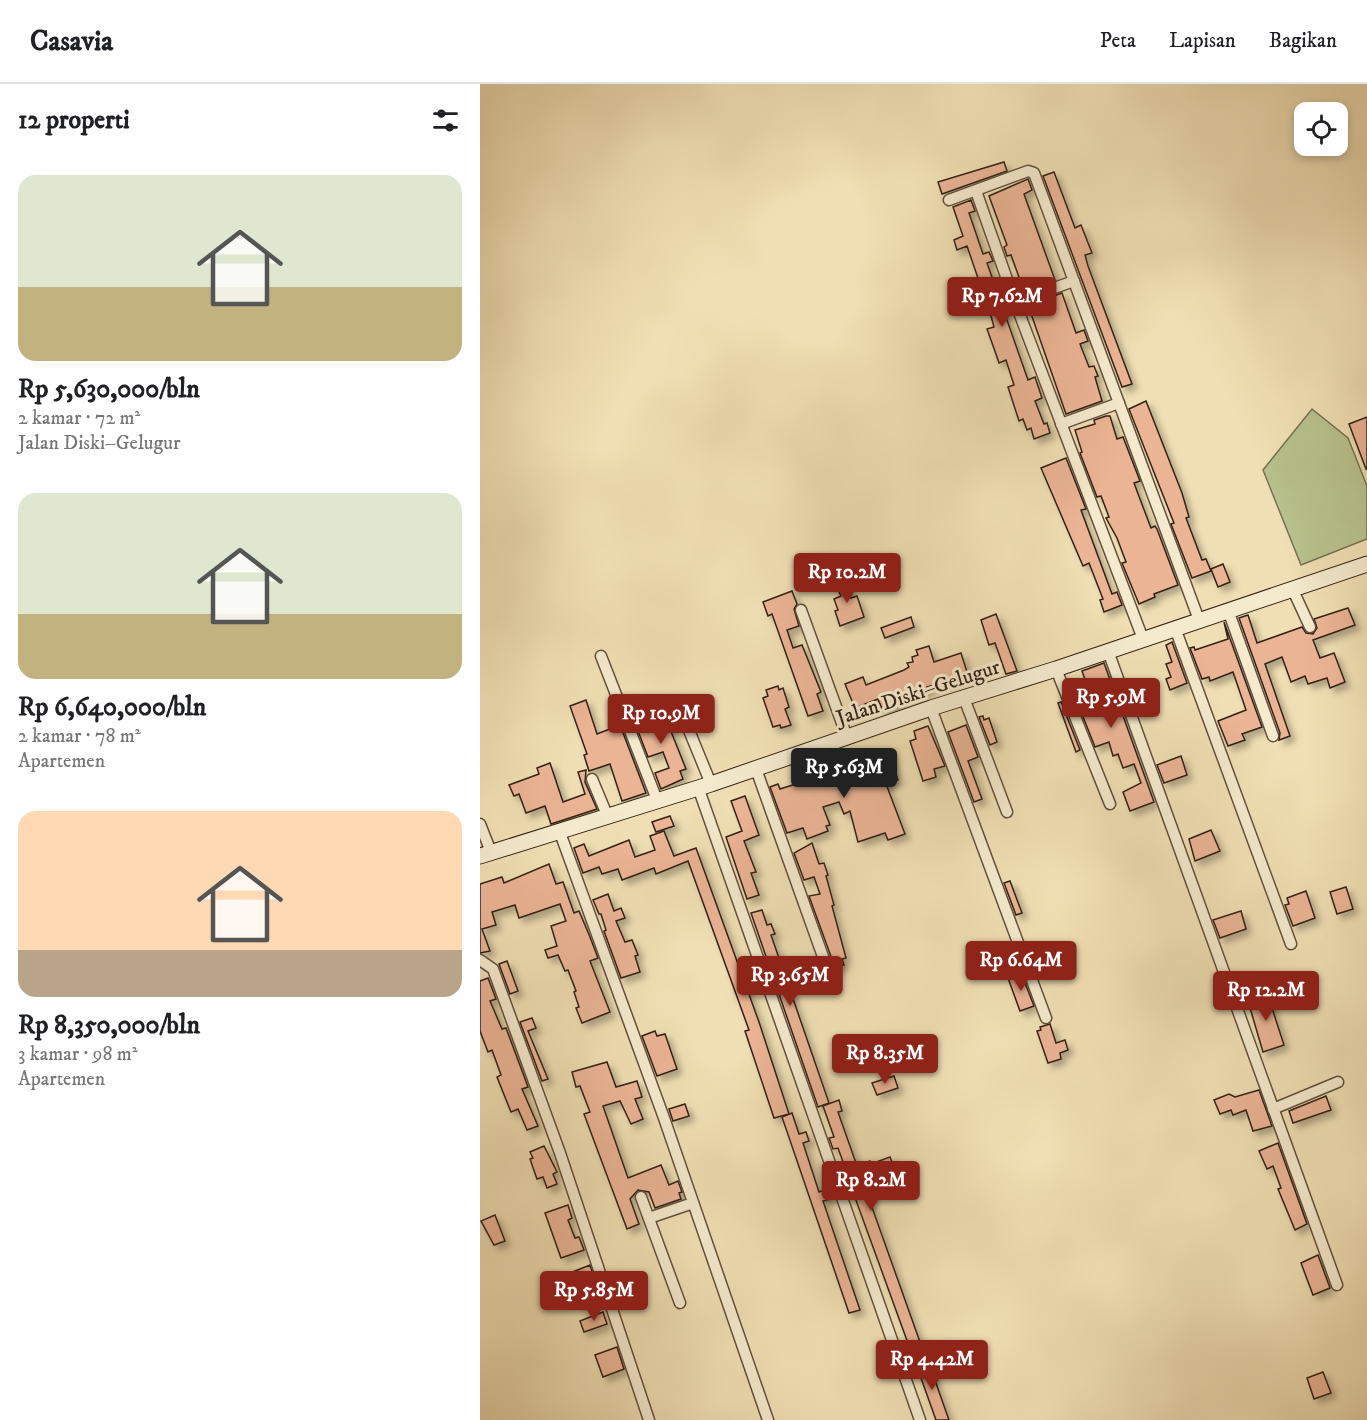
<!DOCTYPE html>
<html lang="id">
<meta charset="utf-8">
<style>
body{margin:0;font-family:"IM FELL DW Pica",serif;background:#f6f6f6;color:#202124;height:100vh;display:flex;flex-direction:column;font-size:22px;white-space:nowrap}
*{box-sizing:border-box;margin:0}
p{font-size:20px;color:#757577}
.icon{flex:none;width:33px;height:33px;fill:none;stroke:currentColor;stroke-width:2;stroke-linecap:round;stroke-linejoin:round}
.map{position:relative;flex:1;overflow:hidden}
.panel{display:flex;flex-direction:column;background:#fff;width:480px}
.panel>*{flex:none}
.fabs{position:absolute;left:814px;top:18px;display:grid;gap:12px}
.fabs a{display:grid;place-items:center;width:54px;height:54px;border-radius:12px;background:#fff;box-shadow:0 3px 9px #0003;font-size:30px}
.price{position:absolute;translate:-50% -51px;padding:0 14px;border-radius:6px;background:#8f2418;color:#fff;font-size:20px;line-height:39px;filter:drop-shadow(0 2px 3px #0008)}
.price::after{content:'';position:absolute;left:50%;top:36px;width:18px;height:14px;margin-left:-9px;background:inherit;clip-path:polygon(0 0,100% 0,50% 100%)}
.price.selected{background:#222;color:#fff}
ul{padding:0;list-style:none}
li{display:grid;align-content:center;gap:12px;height:318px;padding:0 18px}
li span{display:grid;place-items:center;height:186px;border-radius:18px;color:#555}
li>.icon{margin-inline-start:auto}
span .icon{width:108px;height:108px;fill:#fffc;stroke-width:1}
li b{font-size:26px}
h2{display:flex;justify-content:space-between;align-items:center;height:72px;padding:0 18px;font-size:26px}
header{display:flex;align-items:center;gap:36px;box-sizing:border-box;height:84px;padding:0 30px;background:#fff;border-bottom:2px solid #e0e0e0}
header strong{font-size:28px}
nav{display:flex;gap:33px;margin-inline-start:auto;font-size:21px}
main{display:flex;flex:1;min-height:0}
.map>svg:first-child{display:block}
.green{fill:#b8c28e;stroke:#767252;stroke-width:1.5}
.building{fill:#ebb495;stroke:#332116;stroke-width:1.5;filter:url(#shadow)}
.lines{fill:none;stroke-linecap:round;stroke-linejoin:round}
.street-casing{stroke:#62503e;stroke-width:13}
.secondary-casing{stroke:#332116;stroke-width:17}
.street{stroke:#f5eace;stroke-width:10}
.secondary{stroke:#f5eace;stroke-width:15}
.labels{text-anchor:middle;stroke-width:6;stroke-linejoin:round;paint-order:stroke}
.street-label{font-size:21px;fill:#332116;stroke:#f5eace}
</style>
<header>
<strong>Casavia</strong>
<nav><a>Peta</a><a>Lapisan</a><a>Bagikan</a></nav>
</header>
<main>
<section class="panel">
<h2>12 properti<svg class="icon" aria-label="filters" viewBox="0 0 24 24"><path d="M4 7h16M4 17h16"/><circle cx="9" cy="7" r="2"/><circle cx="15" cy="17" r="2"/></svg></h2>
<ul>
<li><span style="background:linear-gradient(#dfe7d0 60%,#c2b280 0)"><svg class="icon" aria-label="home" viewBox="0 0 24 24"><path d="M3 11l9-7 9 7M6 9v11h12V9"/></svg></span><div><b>Rp 5,630,000/bln</b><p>2 kamar · 72 m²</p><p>Jalan Diski–Gelugur</p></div></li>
<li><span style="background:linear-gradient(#dfe7d0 65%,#c2b280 0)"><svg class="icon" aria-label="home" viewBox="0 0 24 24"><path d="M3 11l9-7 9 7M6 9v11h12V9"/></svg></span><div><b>Rp 6,640,000/bln</b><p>2 kamar · 78 m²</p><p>Apartemen</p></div></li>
<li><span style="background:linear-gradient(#ffd9b3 75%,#b9a48a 0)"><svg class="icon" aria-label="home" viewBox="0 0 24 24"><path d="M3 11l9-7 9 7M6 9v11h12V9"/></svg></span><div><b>Rp 8,350,000/bln</b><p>3 kamar · 98 m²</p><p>Apartemen</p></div></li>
</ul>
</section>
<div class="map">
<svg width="887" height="1336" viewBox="0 0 887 1336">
<defs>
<filter id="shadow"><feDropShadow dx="5" dy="5" stdDeviation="3" flood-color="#0004"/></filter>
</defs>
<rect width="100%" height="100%" fill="#f0dfb4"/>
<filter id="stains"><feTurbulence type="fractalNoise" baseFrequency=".00333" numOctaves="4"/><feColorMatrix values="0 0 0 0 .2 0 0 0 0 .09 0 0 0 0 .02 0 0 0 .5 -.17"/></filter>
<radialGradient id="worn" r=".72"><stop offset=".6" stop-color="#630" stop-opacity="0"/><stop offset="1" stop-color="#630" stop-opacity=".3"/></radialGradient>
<!-- green -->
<polygon class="green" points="832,325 868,354 887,402 887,455 821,481 783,386"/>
<!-- building -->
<g class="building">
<polygon points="524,78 527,87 462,110 458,98"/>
<polygon points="574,88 595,144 601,141 612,169 605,171 608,182 652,300 642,303 563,92"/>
<polygon points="548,95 552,106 544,110 575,196 544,207 531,171 527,172 524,163 527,161 509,112"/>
<polygon points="491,116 495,127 489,129 503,170 509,168 513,177 507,179 548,296 555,293 562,314 555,317 564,340 567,339 570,349 554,355 551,344 547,346 543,335 539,337 528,303 534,301 526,276 519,279 516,270 507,245 514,243 511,232 487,162 477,166 474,156 483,152 473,123"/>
<polygon points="582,209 596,249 604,246 608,257 600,260 609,283 614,282 618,292 615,293 622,317 586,330 548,221"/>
<polygon points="666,317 702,409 709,433 706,434 722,476 726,475 731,487 712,494 691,440 694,439 649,325"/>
<polygon points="626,332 630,332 637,355 643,353 660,397 654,399 663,423 671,444 675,442 677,445 698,501 674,510 675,513 659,520 642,479 646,478 637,454 626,434 629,433 621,412 617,413 600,369 602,368 595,346 615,340 614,336"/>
<polygon points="887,333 887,385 886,385 869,340"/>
<polygon points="586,374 606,425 601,426 632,510 637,508 642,521 624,528 620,516 623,515 609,479 603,482 561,384"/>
<polygon points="743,480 750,498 738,503 731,485"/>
<polygon points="362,491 371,514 377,512 384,533 360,542 355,527 358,526 354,515 361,512 353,495"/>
<polygon points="312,507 317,520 314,525 319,542 307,546 313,564 322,561 341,608 337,610 343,627 328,632 292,530 288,532 283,518"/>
<polygon points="868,524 875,541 833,556 840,574 854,569 865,598 850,604 847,594 828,600 825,592 811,598 802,573 785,580 810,652 799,656 800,649 759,534 768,531 777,559 822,543 826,549 833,550 837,544 834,535"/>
<polygon points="516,530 537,587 526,590 515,559 509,561 501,536"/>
<polygon points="431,533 434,543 405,554 401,544"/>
<polygon points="744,538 782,643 762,650 765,656 748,662 738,637 766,626 753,588 730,597 729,593 722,595 710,564 714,563 715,566 748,555"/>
<polygon points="692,558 707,599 690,606 686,595 691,593 686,580 692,578 686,561"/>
<polygon points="449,562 454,578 481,569 487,588 478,591 479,593 447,603 448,607 417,617 419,621 403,627 398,615 375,624 365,600 383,593 386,601 424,586 429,583 427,579 433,578 432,573 438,571 436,566"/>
<polygon points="624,579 674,718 650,727 643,708 661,699 654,680 643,684 638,670 633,672 629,658 615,663 594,610 608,604 602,587"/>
<polygon points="656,596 666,625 658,628 648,599"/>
<polygon points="298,602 299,606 303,604 309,623 305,625 311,641 301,644 300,641 293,643 283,614 288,612 286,606"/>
<polygon points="106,616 117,650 140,641 166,709 142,717 130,680 109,687 104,671 107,670 90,622"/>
<polygon points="581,618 600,666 596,668 578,619"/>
<polygon points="191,625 195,637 188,640 206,685 200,687 203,695 181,705 175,689 189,684 183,668 168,673 153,634 168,628 169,633"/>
<polygon points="503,632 504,636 509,634 517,658 510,661 499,633"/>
<polygon points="486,641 498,673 488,677 502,715 494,718 468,648"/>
<polygon points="448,642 465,682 454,685 456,693 443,697 430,657 436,655 434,647"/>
<polygon points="387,665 390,674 409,669 418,696 406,700 425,750 408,756 405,749 378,758 370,727 364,730 359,718 343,723 350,741 346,742 348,747 327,755 323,744 307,749 290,703 298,700 300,705 363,685 362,681 374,677 372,671"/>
<polygon points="701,672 707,691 684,699 677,681"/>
<polygon points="70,679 83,718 105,710 98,688 106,686 105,698 117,725 71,740 65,722 46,729 39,710 34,712 29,701 59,690 57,684"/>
<polygon points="265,712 279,751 264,757 276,788 271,789 279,811 267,815 246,753 262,747 251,717"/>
<polygon points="190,732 194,742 176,748 172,738"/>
<polygon points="731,746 740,767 715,777 709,755"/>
<polygon points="184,747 194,772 216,764 279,938 309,1030 294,1034 265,947 269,946 208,777 176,790 174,784 142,796 138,785 122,790 119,783 103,789 94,764 104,760 109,772 149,756 155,773 175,766 170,752"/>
<polygon points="332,759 339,780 344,779 348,791 346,792 354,821 352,822 366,874 362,875 364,881 352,885 353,878 329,812 340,810 334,793 324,796 314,769"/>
<polygon points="69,780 76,800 83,798 94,829 99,827 110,853 118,874 110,877 130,928 102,939 96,924 99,923 94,908 96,907 88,886 85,887 78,871 68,874 65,866 77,862 71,842 86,837 80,820 39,834 35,821 12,828 16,841 2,845 10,867 0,869 0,800 22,793 24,799"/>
<polygon points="530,797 542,829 536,831 524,799"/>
<polygon points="866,803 873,825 857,830 850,808"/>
<polygon points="826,807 835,834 813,842 805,821 809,820 807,814"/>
<polygon points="128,810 134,827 141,824 145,834 136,837 145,858 152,856 158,871 155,872 160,888 141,894 124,847 126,846 121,830 119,830 113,816"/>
<polygon points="282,826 287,841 291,840 295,850 291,851 349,1019 338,1023 271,829"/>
<polygon points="761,827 766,845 740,854 733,836"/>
<polygon points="27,877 38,907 30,910 19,880"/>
<polygon points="541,889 554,922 540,927 528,894"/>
<polygon points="8,894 16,915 10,917 22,945 26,944 48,1003 42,1005 58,1042 47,1046 38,1025 31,1028 17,993 21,991 12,966 8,968 0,947 0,897"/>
<polygon points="790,908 794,919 791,921 804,961 783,968 768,917"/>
<polygon points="52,934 56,944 48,947 68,995 62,997 40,938"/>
<polygon points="570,940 576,959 585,956 588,966 580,969 581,975 568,979 557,947 561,946 560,943"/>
<polygon points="175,947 177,952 185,950 197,985 177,992 162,952"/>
<polygon points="127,978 136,1003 157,997 162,1013 155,1015 163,1035 151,1040 140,1017 123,1022 148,1094 181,1081 189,1101 198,1097 202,1108 199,1109 201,1115 175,1124 169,1108 158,1106 150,1115 159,1140 147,1145 104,1030 110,1028 100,1002 96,1003 92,988"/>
<polygon points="414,992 418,1004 397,1011 392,999"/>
<polygon points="779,1006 792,1042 773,1047 766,1026 753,1031 751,1026 740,1030 734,1016 749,1010 755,1013"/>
<polygon points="846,1012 851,1026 813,1039 809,1027"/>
<polygon points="359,1016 362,1027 358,1028 377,1082 390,1077 391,1080 410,1073 415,1086 388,1097 394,1113 389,1115 440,1258 429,1262 373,1108 369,1110 365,1099 370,1097 358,1064 353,1065 349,1054 354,1053 343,1022"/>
<polygon points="205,1020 209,1032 193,1037 189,1025"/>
<polygon points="312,1029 319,1050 326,1048 329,1057 323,1059 339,1108 347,1105 350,1115 343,1117 380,1226 369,1229 302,1033"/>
<polygon points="798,1059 827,1140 815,1146 798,1105 801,1104 793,1082 787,1085 779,1067"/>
<polygon points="64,1062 77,1088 73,1090 77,1100 67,1104 63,1093 57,1095 50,1075 53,1074 50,1068"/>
<polygon points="88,1121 92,1134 88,1136 95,1154 99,1153 104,1166 81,1174 65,1129"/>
<polygon points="15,1131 25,1157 14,1161 1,1137"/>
<polygon points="838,1171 850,1204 833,1211 821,1179"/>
<polygon points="110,1181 113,1190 109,1192 112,1198 109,1199 114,1213 99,1219 85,1191"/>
<polygon points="123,1228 127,1240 104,1248 100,1237"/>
<polygon points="137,1263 144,1285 123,1293 115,1271"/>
<polygon points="448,1277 452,1288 469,1336 456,1336 436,1280"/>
<polygon points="843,1288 851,1309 834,1315 827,1294"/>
</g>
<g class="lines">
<defs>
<g id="street">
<polyline points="496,107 535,218 663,555"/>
<polyline points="469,116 548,87 554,89 719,536"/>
<polyline points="535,218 594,197"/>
<polyline points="581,340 639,319"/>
<polyline points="812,504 830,543"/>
<polyline points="321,526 367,653"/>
<polyline points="748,526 793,652"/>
<polyline points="695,544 811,860"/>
<polyline points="628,567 857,1201"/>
<polyline points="121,572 177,716"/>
<polyline points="576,585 630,720"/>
<polyline points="484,614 527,728"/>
<polyline points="197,617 231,700"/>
<polyline points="451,624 566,934"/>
<polyline points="276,685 346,881"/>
<polyline points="112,695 127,731"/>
<polyline points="218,703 440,1336"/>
<polyline points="0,740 11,768"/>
<polyline points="79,746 184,1034 288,1336"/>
<polyline points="0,876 13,885 80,1069 169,1336"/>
<polyline points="793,1025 858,998"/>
<polyline points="161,1113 200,1219"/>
<polyline points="169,1134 213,1119"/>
</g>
<polyline id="secondary" points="0,772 231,700 451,624 576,585 887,480"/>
</defs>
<!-- street casing -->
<use href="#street" class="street-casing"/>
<!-- secondary casing -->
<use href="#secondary" class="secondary-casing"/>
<!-- street -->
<use href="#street" class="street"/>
<!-- secondary -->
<use href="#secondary" class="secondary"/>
</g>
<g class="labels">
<!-- street labels -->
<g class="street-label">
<text transform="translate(438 608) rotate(-18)" y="7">Jalan Diski–Gelugur</text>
</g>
</g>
<rect width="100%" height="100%" filter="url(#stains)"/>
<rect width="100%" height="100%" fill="url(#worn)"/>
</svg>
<div class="fabs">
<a><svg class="icon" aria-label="locate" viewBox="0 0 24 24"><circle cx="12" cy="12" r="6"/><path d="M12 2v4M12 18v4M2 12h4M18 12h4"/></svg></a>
</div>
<b class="price" style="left:522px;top:244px">Rp 7.62M</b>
<b class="price" style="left:367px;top:520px">Rp 10.2M</b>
<b class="price" style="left:631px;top:645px">Rp 5.9M</b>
<b class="price" style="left:181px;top:661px">Rp 10.9M</b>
<b class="price selected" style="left:364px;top:715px">Rp 5.63M</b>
<b class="price" style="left:541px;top:908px">Rp 6.64M</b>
<b class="price" style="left:310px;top:923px">Rp 3.65M</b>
<b class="price" style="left:786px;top:938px">Rp 12.2M</b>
<b class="price" style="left:405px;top:1001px">Rp 8.35M</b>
<b class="price" style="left:391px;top:1128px">Rp 8.2M</b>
<b class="price" style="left:114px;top:1238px">Rp 5.85M</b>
<b class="price" style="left:452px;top:1307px">Rp 4.42M</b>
</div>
</main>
